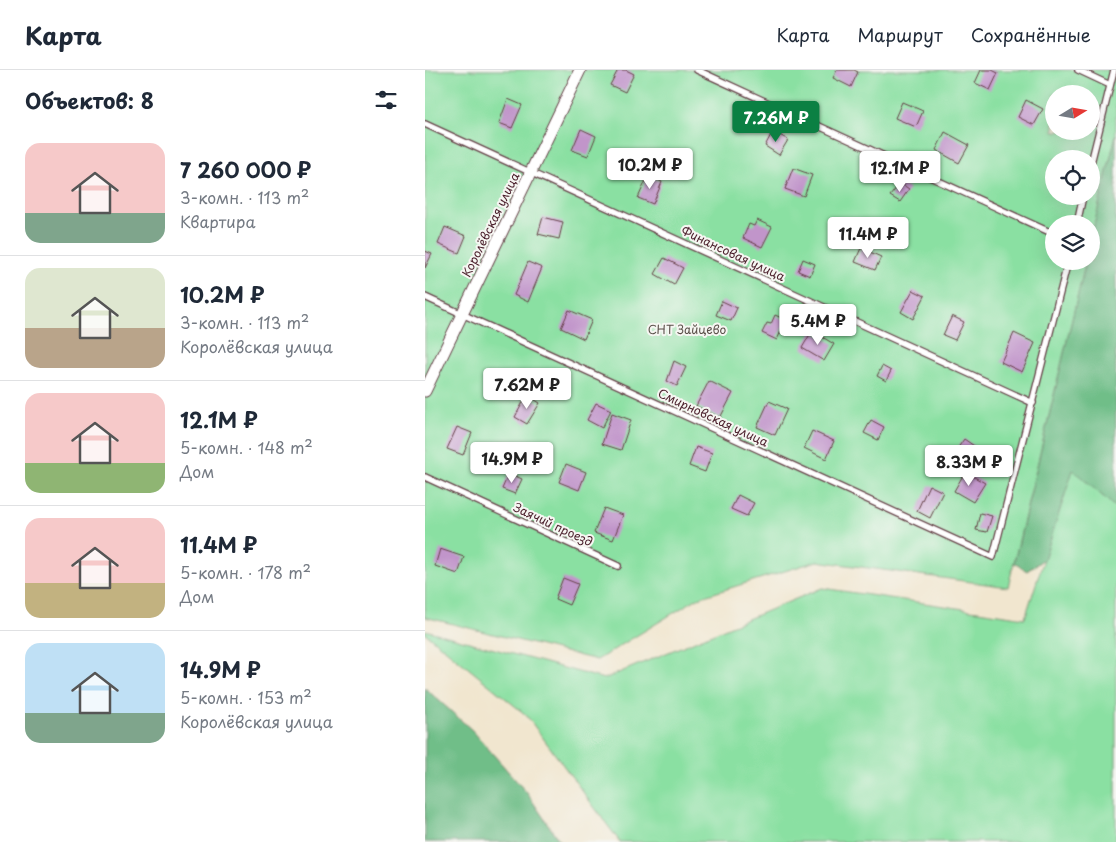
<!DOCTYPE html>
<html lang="ru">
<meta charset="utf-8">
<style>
body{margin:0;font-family:"Playpen Sans",sans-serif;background:#f2f2f3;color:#1f2937;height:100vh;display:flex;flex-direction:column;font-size:19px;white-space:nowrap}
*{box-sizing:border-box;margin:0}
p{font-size:16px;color:#747a83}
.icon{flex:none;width:28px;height:28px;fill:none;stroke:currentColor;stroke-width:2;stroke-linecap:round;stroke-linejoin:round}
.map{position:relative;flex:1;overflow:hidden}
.panel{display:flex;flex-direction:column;background:#fff;width:425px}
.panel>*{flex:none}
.needle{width:32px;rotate:79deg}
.fabs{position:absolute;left:620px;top:15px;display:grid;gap:10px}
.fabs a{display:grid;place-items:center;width:55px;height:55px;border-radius:50%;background:#fff;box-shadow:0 5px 20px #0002;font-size:25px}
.price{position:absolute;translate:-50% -42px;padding:0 11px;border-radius:5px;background:#fff;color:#222;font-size:16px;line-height:32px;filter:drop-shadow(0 1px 2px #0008)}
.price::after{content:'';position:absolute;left:50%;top:30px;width:15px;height:11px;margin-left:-8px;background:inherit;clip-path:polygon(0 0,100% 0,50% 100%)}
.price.active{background:#0b8043;color:#fff}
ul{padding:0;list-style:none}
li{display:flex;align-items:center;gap:15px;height:125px;padding:0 25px}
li+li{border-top:1px solid #e0e1e3}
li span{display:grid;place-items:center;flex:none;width:140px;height:100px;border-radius:15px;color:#555}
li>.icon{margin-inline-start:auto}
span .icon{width:60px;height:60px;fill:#fffc;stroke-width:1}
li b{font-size:21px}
h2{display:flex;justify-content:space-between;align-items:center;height:60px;padding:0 25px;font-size:21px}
header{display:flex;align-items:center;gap:30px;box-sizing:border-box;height:70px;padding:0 25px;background:#fff;border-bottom:1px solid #e0e1e3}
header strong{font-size:24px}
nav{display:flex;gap:28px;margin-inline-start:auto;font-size:18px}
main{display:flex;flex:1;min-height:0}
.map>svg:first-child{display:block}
.green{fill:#8ae0a2;stroke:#6a8066;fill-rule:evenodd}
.forest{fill:#6fbe88;stroke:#5c6e5a}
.building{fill:#c195ca}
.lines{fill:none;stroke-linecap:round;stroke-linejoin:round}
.service-casing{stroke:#633d44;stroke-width:8}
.minor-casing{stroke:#633d44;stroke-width:13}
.service{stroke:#fff;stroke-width:5.5}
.minor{stroke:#fff;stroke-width:11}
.labels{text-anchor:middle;stroke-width:4;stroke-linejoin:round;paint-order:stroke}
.street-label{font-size:12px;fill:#4a1f2b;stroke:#f6f6f2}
.park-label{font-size:12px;fill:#5a4f49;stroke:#f6f6f2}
</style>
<header>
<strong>Карта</strong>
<nav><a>Карта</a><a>Маршрут</a><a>Сохранённые</a></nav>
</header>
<main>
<section class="panel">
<h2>Объектов: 8<svg class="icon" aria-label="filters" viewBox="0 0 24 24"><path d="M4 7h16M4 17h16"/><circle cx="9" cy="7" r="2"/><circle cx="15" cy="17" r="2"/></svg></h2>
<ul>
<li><span style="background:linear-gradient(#f6c9c9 70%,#7fa58c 0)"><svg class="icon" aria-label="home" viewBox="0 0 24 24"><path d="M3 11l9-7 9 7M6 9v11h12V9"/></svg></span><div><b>7 260 000 ₽</b><p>3-комн. · 113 m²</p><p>Квартира</p></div></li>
<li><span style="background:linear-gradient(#dfe7d0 60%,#b9a48a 0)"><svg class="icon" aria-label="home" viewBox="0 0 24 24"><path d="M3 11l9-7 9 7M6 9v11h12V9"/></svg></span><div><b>10.2M ₽</b><p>3-комн. · 113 m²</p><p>Королёвская улица</p></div></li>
<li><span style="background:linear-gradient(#f6c9c9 70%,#8fb573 0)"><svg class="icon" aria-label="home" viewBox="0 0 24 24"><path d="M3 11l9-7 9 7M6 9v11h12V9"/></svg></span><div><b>12.1M ₽</b><p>5-комн. · 148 m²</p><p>Дом</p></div></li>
<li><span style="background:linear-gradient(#f6c9c9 65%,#c2b280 0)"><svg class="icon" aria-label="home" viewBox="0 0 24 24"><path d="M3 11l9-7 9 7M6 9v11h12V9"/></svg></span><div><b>11.4M ₽</b><p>5-комн. · 178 m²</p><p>Дом</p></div></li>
<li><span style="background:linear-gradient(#bfe0f5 70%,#7fa58c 0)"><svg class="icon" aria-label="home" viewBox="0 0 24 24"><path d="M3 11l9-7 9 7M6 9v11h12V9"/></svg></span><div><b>14.9M ₽</b><p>5-комн. · 153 m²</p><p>Королёвская улица</p></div></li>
</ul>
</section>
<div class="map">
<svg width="691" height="772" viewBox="0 0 691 772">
<rect width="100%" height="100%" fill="#f6f6f2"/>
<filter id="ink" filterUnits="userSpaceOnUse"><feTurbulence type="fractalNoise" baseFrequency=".02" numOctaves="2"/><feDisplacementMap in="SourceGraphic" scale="10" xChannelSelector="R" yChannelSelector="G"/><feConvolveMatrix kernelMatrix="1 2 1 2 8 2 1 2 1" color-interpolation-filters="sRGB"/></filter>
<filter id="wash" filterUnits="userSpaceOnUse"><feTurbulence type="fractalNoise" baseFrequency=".0096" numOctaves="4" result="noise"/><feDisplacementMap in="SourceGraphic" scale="20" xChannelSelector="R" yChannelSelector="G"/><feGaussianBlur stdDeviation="1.12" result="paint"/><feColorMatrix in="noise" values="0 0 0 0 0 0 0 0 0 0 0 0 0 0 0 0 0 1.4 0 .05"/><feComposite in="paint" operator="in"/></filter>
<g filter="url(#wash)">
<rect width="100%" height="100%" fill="#f1e6cf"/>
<!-- green -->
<g class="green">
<path d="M0,0h691v65l-25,103v-14h-37v37h32l-78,326 -191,-26 -119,37 -101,62 -172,-43zM629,24h37v37h-37zM629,89h37v37h-37z"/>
<polygon points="648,399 691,438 691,772 195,772 101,645 0,563 0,560 179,609 397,518 600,548"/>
</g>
<!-- forest -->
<g class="forest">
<polygon points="691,65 691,438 648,400 619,489 602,501 589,493 661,191 666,191 666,168"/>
<polygon points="0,618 47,660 102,723 135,772 0,772"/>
</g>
<g id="blocks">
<!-- building -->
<g class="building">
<polygon points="193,0 201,0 209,4 200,22 185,15"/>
<polygon points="412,0 429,0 433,2 426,17 408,8"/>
<polygon points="556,0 567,0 573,3 565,20 550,13"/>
<polygon points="83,29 97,35 87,58 74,53"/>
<polygon points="601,30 618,39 609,55 593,47"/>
<polygon points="477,32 498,41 491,57 470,48"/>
<polygon points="156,59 171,66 163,86 147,80"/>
<polygon points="348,61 363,70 354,85 340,76"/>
<polygon points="520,62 544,75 534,93 511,80"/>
<polygon points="368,98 387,105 379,126 360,119"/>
<polygon points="223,106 237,112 228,134 213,128"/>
<polygon points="475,113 484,119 475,132 465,126"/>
<polygon points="118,147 138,152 134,169 113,164"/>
<polygon points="332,150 347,157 337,177 318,168 324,154 329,156"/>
<polygon points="20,157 41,166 34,183 13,174"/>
<polygon points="436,178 456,187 450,200 430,192"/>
<polygon points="0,181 7,184 0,198"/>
<polygon points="239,188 258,198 249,215 230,204"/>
<polygon points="378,189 390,194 385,206 373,201"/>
<polygon points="103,192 117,198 103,232 89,225"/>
<polygon points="488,220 500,226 488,249 476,242"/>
<polygon points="297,231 312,238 306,251 291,245"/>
<polygon points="144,240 167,250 159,269 136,258"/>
<polygon points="350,245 361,250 352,270 337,263 342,253 346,254"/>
<polygon points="527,246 539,252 530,270 518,265"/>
<polygon points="387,261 409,274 399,291 377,278"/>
<polygon points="589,263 610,273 597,302 576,292"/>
<polygon points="249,291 261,297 252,316 242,311"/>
<polygon points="457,296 466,301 461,311 452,306"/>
<polygon points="284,311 308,323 295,348 271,336"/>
<polygon points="102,325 115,333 102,354 90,347"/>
<polygon points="344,331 362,339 350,365 332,357"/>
<polygon points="171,333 186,340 177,358 162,350"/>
<polygon points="187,343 206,350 196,380 177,374"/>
<polygon points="446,350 459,357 453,370 439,363"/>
<polygon points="32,357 47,363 38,385 22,379"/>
<polygon points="387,361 409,371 401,389 379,378"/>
<polygon points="539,369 555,380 543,396 528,385"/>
<polygon points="271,377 287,383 280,402 264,396"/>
<polygon points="141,394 161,402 154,420 134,412"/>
<polygon points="540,402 560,413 548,432 529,421"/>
<polygon points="84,403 97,409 90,424 77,419"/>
<polygon points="504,415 518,422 505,448 492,441"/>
<polygon points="313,425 329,433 322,446 306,439"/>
<polygon points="179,438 198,445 188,470 169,463"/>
<polygon points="555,443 567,446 562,462 551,460"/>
<polygon points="15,479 39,487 33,504 10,496"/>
<polygon points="138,508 153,514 144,535 130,529"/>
</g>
</g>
</g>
<g filter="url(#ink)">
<use href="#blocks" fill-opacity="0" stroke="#633d44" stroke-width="1"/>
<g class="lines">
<defs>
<g id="service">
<polyline points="272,0 629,164"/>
<polyline points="653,0 685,15"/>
<polyline points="0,54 608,333"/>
<polyline points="666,93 689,0"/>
<polyline points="652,154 658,126"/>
<polyline points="0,227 568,487 643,191"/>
<polyline points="0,407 193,496"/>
</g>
<polyline id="minor" points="0,321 155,0"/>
</defs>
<!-- service casing -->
<use href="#service" class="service-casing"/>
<!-- minor casing -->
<use href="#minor" class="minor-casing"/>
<!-- service -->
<use href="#service" class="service"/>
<!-- minor -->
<use href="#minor" class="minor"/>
</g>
</g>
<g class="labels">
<!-- street labels -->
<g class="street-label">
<text transform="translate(66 155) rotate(-64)" y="4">Королёвская улица</text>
<text transform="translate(308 184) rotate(25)" y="4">Финансовая улица</text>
<text transform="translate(288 348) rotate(25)" y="4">Смирновская улица</text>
<text transform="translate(128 455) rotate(25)" y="4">Заячий проезд</text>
</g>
<!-- park labels -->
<g class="park-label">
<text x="262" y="264">СНТ Зайцево</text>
</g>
</g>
</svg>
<div class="fabs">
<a><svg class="needle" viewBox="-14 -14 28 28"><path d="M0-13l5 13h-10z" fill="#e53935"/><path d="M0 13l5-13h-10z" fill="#747a83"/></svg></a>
<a><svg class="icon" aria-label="locate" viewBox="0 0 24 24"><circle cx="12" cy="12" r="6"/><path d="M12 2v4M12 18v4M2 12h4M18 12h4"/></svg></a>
<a><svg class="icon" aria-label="layers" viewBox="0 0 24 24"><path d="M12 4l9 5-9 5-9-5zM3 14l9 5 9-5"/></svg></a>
</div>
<b class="price active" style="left:351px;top:73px">7.26M ₽</b>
<b class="price" style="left:225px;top:120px">10.2M ₽</b>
<b class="price" style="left:475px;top:123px">12.1M ₽</b>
<b class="price" style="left:443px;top:189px">11.4M ₽</b>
<b class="price" style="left:393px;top:276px">5.4M ₽</b>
<b class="price" style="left:102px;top:340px">7.62M ₽</b>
<b class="price" style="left:87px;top:414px">14.9M ₽</b>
<b class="price" style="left:544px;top:417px">8.33M ₽</b>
</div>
</main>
